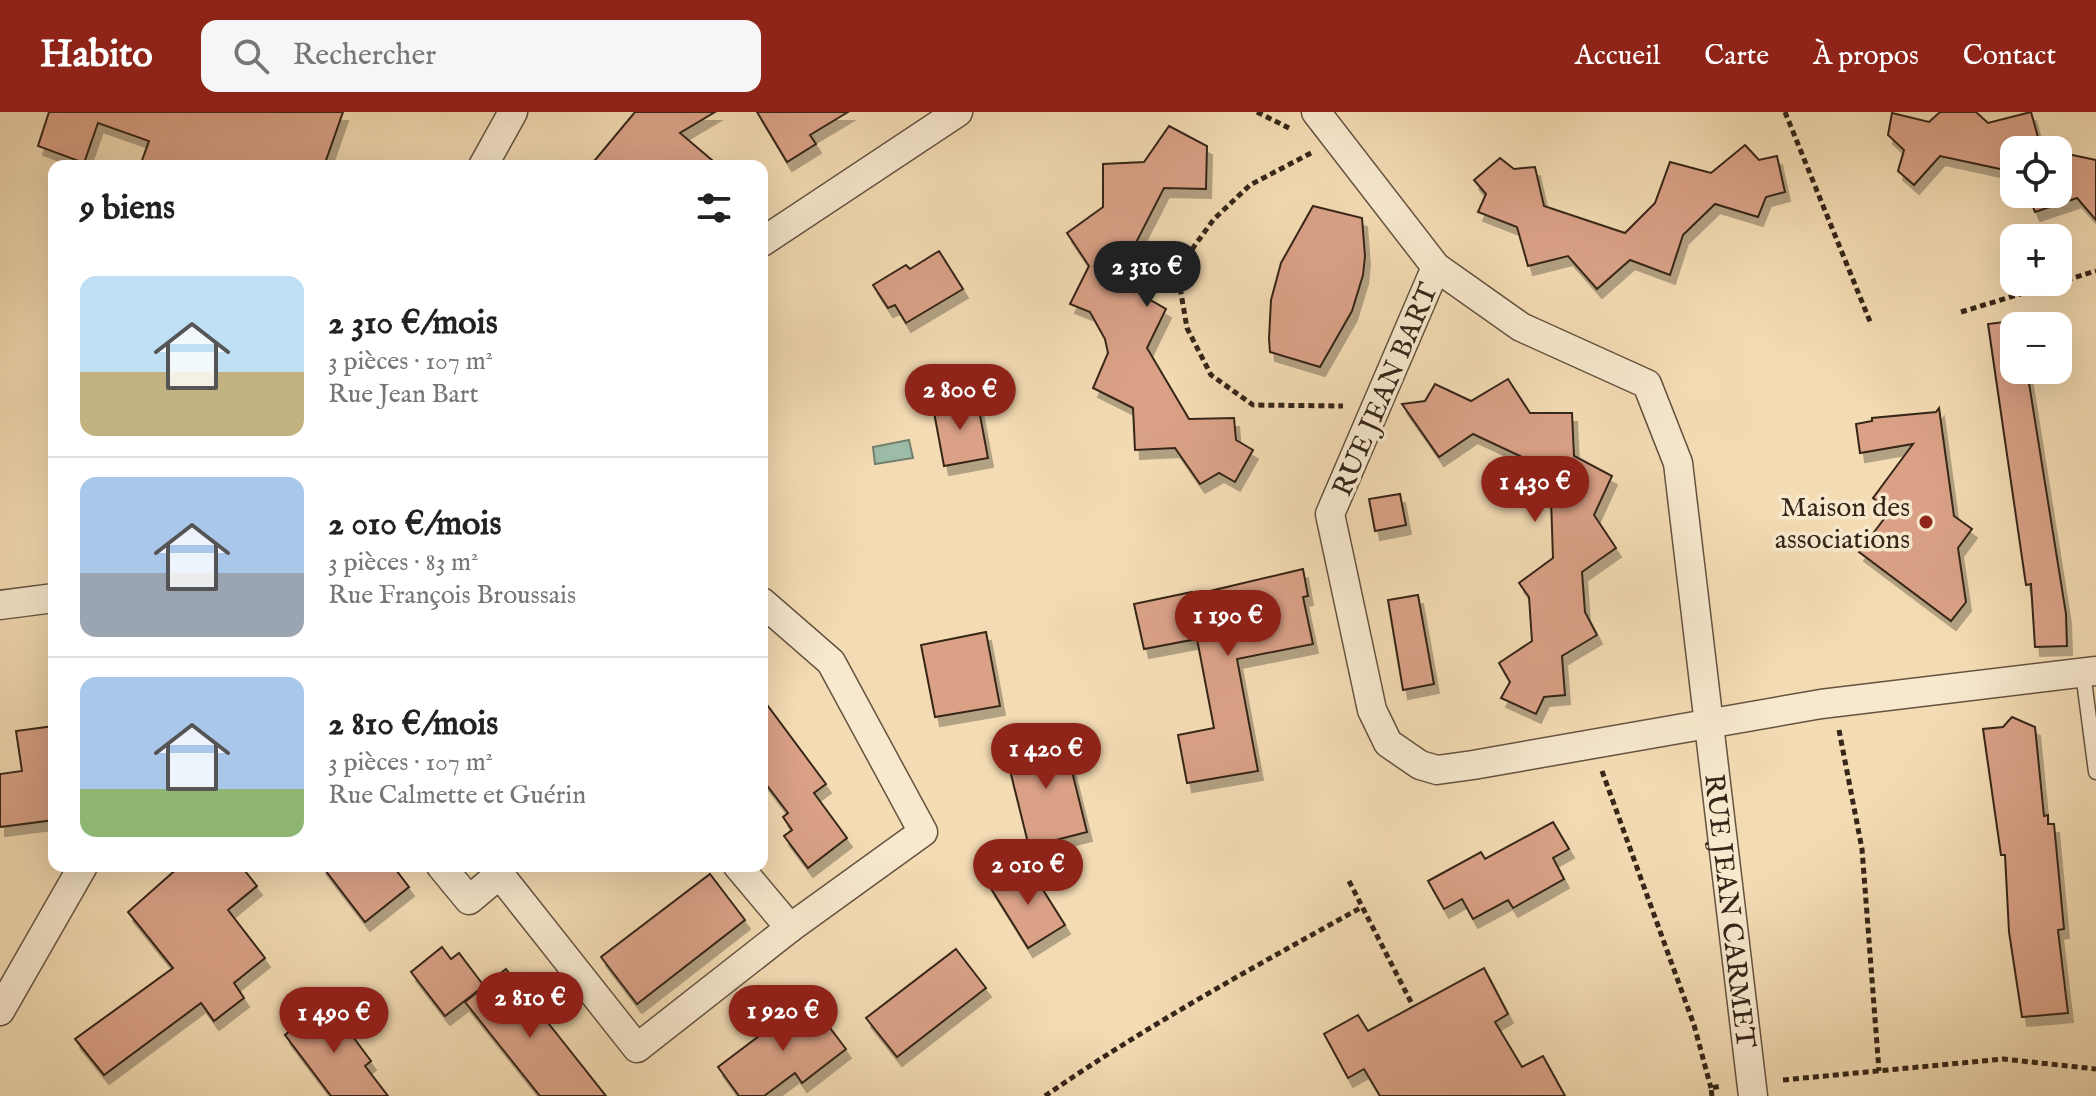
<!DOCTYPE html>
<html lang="fr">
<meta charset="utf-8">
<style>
body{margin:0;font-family:"IM FELL English",serif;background:#f6f6f6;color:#222;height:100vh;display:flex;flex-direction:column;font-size:30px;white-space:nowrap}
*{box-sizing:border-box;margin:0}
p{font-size:26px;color:#767676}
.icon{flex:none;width:44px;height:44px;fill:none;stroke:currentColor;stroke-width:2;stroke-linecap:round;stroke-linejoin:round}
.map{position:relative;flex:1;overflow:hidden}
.drawer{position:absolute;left:48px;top:48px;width:720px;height:712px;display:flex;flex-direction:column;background:#fff;border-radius:16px;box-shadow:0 8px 32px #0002}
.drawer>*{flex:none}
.controls{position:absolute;left:2000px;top:24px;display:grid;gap:16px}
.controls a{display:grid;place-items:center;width:72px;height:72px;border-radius:16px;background:#fff;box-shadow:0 8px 32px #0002;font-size:40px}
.price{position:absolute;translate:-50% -68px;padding:0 18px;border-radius:28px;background:#8f2418;color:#fff;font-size:26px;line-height:52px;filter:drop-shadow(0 2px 4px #0008)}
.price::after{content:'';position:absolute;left:50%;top:48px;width:24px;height:18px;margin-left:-12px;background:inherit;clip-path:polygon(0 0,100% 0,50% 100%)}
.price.selected{background:#222;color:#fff}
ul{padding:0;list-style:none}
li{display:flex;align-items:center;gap:24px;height:200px;padding:0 32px}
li+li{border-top:2px solid #e0e0e0}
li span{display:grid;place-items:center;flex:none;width:224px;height:160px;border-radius:16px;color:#555}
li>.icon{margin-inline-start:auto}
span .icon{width:96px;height:96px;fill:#fffc;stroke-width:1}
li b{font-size:34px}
h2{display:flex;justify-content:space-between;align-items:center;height:96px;padding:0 32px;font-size:34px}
header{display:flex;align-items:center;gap:48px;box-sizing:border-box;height:112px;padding:0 40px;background:#8f2418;color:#fff}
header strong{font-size:38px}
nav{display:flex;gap:44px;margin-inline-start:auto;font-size:28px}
.search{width:560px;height:72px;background:#f6f6f6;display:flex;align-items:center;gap:20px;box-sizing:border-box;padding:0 28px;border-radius:16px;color:#767676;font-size:30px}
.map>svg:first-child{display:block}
.water{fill:#9cbca8;stroke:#73806f;stroke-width:2}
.building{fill:#daa187;stroke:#362619;stroke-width:2;filter:url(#shadow)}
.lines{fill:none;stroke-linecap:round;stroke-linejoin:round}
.lane-casing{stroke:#655340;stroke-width:17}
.street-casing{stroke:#655340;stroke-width:31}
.path{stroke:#362619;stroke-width:5;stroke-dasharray:6 4;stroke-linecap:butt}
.lane{stroke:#f7e8ce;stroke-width:14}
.street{stroke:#f7e8ce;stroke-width:28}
.poi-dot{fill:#8f2418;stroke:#f7e8ce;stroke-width:3}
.labels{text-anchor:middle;stroke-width:7;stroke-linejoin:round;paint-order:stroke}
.street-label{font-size:28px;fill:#362619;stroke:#f7e8ce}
.poi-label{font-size:28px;fill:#362619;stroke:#f7e8ce;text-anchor:end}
</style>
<header>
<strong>Habito</strong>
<div class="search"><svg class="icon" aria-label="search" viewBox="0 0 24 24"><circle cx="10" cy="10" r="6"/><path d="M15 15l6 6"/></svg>Rechercher</div>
<nav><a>Accueil</a><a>Carte</a><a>À propos</a><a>Contact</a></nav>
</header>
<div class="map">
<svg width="2096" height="984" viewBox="0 0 2096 984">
<defs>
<filter id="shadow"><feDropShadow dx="5" dy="9" stdDeviation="0" flood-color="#0004"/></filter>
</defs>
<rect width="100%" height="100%" fill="#f3dbb3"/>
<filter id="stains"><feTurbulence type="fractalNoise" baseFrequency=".0025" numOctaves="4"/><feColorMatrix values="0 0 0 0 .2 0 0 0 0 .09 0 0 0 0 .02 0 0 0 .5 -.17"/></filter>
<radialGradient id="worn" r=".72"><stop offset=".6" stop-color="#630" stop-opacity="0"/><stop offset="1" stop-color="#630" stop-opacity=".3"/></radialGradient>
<!-- water -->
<polygon class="water" points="909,328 913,346 875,352 873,335"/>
<!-- building -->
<g class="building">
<polygon points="49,0 343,0 324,54 140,54 149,29 98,11 84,51 38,34"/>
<polygon points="635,0 715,0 680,21 719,54 590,54"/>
<polygon points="757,0 848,0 810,23 816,32 787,50"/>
<polygon points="1940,0 1976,0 1988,11 2031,0 2041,36 2049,38 2014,38 2014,60 1940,44 1914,73 1898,59 1904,38 1888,23 1892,1 1929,10"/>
<polygon points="1169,14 1207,34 1206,77 1164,76 1125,152 1147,186 1166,197 1147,236 1189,307 1234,306 1236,328 1253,338 1235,370 1219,361 1200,372 1175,336 1135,338 1133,296 1093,276 1108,241 1105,227 1090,200 1070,192 1089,154 1067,121 1103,95 1103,52 1144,50"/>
<polygon points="1745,33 1759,48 1777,44 1785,80 1766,85 1758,105 1715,92 1683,123 1670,163 1630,148 1597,177 1568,144 1528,154 1517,115 1478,100 1486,82 1474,68 1500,46 1514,57 1535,55 1544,94 1625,121 1655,91 1670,50 1711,61"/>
<polygon points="2058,40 2096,48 2096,108 2077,86 2035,100 2028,82 2058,82"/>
<polygon points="1313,94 1362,106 1365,144 1363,163 1352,199 1320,255 1270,240 1269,227 1271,188 1281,151"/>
<polygon points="939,139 963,177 906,211 895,193 888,196 873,173 906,153 910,157"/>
<polygon points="2019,208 2020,214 2014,214 2014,258 2026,258 2028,265 2066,502 2067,534 2035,535 2031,472 2026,473 1988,212"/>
<polygon points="1508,267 1530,301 1572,301 1574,344 1612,364 1594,403 1616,436 1582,460 1585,500 1597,523 1562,544 1565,583 1544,585 1536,602 1501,586 1510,570 1499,551 1532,529 1529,485 1519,471 1553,446 1550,358 1473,322 1439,345 1402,292 1425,289 1435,272 1471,289"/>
<polygon points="977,287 988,346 944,354 933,295"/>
<polygon points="1939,296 1954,404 1972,417 1958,436 1966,490 1951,509 1859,440 1890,399 1873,386 1913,332 1860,341 1856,312 1872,309 1872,306 1936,300"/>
<polygon points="1400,382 1406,413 1375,419 1369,387"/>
<polygon points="1303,457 1308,484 1303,485 1313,532 1237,547 1258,659 1187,671 1178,623 1214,616 1197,527 1144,537 1134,492 1192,480 1193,483"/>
<polygon points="1418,483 1434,572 1403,578 1388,488"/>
<polygon points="986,520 1000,594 935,605 921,533"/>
<polygon points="762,586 826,672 814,681 847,726 808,756 784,724 792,718 783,705 788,701 762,667"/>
<polygon points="2012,605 2035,615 2044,704 2048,703 2048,712 2054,712 2064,817 2058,818 2068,901 2022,905 2009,820 2005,743 2001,743 1983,617 2003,615"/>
<polygon points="54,614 54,708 0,715 0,662 22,659 16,619"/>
<polygon points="1063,623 1087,720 1029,735 1005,638"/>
<polygon points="1553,710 1569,737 1553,746 1564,767 1513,796 1508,788 1473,807 1462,787 1444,797 1428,769 1481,740 1485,747"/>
<polygon points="180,754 241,754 257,774 228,798 265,846 234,871 244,886 214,909 201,891 104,963 75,927 173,856 128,800"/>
<polygon points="322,754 393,754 409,775 365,810"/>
<polygon points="1028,754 1065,813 1028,836 990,775"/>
<polygon points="710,762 745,808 637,892 601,845"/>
<polygon points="442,835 451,847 459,841 484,874 445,904 411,860"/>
<polygon points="956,837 986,876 897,945 866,906"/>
<polygon points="1484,856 1508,902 1495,910 1522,955 1543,944 1565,984 1380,984 1364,957 1348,966 1324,922 1358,903 1368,919"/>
<polygon points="506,857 541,902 606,984 540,984 500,934 465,890"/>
<polygon points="808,887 846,937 802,971 795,961 764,984 739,984 718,955"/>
<polygon points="327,890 371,949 365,954 388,984 331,984 285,923"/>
</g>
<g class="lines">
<defs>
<polyline id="lane" points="2083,561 2096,660"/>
<g id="street">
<path id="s1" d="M1316,0l120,155 85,60 126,57 31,79 75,633"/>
<polyline points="483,54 513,0"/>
<polyline points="762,130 958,0"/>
<polyline points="1436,155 1330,402 1372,598 1388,631 1420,653 1437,658 1473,653 1821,592 2096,559"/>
<polyline points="0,493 54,486"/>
<polyline points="441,754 469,788 500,762"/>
<polyline points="493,754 637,936 790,816 923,720 831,550 762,490"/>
<polyline points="738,754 790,816"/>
<polyline points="0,899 83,754"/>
</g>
</defs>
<!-- lane casing -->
<use href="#lane" class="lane-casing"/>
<!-- street casing -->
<use href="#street" class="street-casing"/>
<!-- path -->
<g class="path">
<polyline points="1257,0 1289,16"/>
<polyline points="1785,0 1871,212"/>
<polyline points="1311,41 1250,73 1214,107 1177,158 1187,216 1211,263 1253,293 1343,294"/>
<polyline points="1961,200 2096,159"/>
<polyline points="1839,618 1862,737 1879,959"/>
<polyline points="1602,659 1694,913 1711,976"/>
<polyline points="1349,769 1413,894"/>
<polyline points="1783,968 2003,947 2096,957"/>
<path d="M1045,984c101,-70 209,-129 317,-189"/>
<polyline points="1712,984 1711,976 1721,974"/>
</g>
<!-- lane -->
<use href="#lane" class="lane"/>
<!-- street -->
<use href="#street" class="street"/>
</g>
<!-- markers -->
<circle class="poi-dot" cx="1926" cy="410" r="8"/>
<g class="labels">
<!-- street labels -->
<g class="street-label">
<text transform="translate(1384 277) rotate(-67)" y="10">RUE JEAN BART</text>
<text dy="10" stroke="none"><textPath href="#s1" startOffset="974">RUE JEAN CARMET</textPath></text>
</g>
<!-- poi labels -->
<g class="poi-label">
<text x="1910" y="404">Maison des<tspan x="1910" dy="32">associations</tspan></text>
</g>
</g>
<rect width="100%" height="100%" filter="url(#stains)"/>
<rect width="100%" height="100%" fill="url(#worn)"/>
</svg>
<div class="controls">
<a><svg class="icon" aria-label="locate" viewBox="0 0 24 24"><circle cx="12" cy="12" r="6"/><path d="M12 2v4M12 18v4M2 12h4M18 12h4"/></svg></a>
<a>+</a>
<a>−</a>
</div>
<b class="price selected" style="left:1147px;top:197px">2 310 €</b>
<b class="price" style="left:960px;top:320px">2 800 €</b>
<b class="price" style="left:1535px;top:412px">1 430 €</b>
<b class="price" style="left:1228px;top:546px">1 190 €</b>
<b class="price" style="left:1046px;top:679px">1 420 €</b>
<b class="price" style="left:1028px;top:795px">2 010 €</b>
<b class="price" style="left:530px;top:928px">2 810 €</b>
<b class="price" style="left:783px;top:941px">1 920 €</b>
<b class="price" style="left:334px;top:943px">1 490 €</b>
<section class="drawer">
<h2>9 biens<svg class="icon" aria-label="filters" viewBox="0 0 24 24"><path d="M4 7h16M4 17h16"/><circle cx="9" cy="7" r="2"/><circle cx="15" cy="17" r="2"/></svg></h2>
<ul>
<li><span style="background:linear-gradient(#bfe0f5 60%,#c2b280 0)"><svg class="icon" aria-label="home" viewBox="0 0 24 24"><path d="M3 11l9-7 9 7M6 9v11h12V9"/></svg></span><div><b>2 310 €/mois</b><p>3 pièces · 107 m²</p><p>Rue Jean Bart</p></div></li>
<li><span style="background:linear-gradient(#a9c7e8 60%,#9aa5b1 0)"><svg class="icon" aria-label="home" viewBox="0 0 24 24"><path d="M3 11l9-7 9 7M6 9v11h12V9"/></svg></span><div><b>2 010 €/mois</b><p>3 pièces · 83 m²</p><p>Rue François Broussais</p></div></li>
<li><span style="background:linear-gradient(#a9c7e8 70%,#8fb573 0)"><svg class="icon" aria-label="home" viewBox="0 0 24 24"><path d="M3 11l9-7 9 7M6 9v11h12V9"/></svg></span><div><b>2 810 €/mois</b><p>3 pièces · 107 m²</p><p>Rue Calmette et Guérin</p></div></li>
</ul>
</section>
</div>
